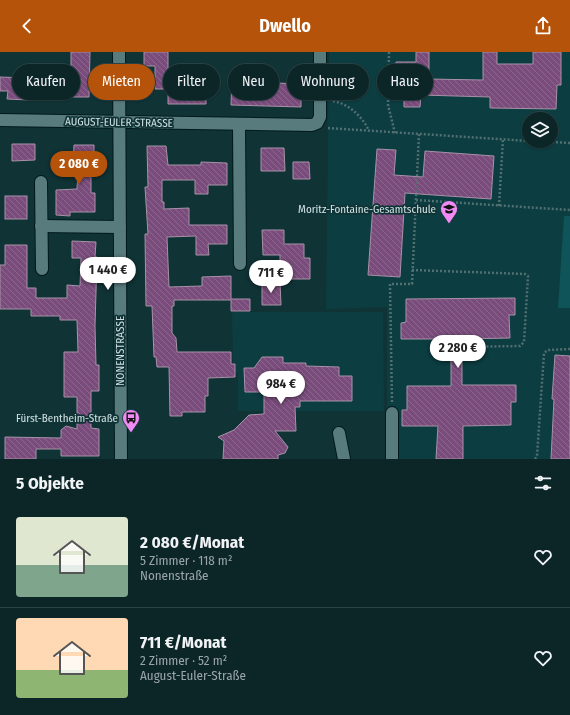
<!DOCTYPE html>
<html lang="de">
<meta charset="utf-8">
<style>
body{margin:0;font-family:"Fira Sans Condensed",sans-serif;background:#1a3234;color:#f1f3f6;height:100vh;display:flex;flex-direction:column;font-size:15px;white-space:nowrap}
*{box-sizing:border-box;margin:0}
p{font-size:13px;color:#9aa5a8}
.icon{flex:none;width:22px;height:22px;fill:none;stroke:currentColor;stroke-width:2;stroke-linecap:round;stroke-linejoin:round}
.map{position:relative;height:407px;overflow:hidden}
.side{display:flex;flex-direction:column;background:#0c2628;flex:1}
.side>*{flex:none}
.top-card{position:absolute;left:12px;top:12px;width:546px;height:36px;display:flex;gap:8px}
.controls{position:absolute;left:522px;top:60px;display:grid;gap:8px}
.controls a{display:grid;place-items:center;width:36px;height:36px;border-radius:50%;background:#0c2628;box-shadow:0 1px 3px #0004,0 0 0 1px #2c4345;font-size:20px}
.price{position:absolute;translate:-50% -34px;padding:0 9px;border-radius:14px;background:#fff;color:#222;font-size:13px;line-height:26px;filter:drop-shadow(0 1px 2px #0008)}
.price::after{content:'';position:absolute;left:50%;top:24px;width:12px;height:9px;margin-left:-6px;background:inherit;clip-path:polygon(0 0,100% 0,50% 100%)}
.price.selected{background:#b45309;color:#fff}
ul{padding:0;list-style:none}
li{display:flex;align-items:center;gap:12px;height:100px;padding:0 16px}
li+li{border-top:1px solid #2c4345}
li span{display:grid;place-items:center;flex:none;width:112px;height:80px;border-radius:4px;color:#555}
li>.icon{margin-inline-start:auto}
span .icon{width:48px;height:48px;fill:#fffc;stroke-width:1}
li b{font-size:17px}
h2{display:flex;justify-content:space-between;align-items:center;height:48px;padding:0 16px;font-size:17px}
.chip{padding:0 14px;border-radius:18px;background:#0c2628;box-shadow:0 1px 3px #0004,0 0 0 1px #2c4345;font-size:14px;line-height:36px}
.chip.selected{background:#b45309;color:#fff}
header{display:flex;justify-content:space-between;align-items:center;height:52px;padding:0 16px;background:#b45309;color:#fff;font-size:18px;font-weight:700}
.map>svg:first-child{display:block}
.built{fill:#0c3d41;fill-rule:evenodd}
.pitch{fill:#0f5458}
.building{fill:url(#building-back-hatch);stroke:#a892a8}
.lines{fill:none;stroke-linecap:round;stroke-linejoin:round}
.minor-casing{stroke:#011a1c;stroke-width:14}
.path{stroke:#526f72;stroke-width:2.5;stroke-dasharray:2 2;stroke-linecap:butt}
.minor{stroke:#587b7e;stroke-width:12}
.labels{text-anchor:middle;stroke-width:3.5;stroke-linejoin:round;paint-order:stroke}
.street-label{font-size:11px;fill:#d0e2e4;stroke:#103336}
.poi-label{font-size:11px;fill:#d0e2e4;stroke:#103336;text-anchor:end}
</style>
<header><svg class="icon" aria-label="back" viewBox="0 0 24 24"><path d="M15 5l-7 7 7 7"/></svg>Dwello<svg class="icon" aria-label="share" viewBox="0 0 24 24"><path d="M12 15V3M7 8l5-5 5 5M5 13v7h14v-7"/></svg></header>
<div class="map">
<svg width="570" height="407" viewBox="0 0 570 407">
<defs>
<pattern id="building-back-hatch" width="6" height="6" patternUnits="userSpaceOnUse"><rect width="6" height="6" fill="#794c7b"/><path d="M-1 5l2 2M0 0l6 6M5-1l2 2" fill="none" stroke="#8b668e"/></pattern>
</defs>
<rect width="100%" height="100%" fill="#103336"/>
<!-- built -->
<g class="built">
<path d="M329,0h241v407h-183v-152l-61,2zM529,67h22v22h-22z"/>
<polygon points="232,260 383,260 384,359 238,359 238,321 236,321 236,311 233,311"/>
</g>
<!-- pitch -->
<polygon class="pitch" points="564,164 570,164 570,256 558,256"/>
<!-- building -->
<g class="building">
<polygon points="71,0 90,0 89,45 57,45 57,18 71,18"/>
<polygon points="144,0 168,0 168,34 191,34 191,39 206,40 206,52 168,52 168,37 155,37 155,14 144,14"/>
<polygon points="416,0 429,0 429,27 483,28 483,0 497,0 497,12 533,12 533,0 561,0 561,33 557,33 556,57 490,56 490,45 421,43 420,55 404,55 404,27 395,26 396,10 416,10"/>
<polygon points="232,24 244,24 243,35 276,36 276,31 301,32 301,55 231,53"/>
<polygon points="0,25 29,26 29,48 7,47 8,39 0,39"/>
<polygon points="12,92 35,92 35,108 12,109"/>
<polygon points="74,93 94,93 94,116 91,116 91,141 95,141 95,160 70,160 70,164 56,163 56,138 77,137 78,116 73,116"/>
<polygon points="147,94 166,94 168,113 201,113 201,110 227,111 227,133 208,133 208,142 195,142 195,128 162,128 162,150 164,150 164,157 189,156 189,173 227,173 227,192 208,192 209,203 196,203 196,184 167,185 169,235 202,234 202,225 231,224 231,247 250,247 250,259 231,259 231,248 174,248 174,254 172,254 172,281 176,286 177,300 231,300 231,312 235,312 235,325 208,326 208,344 205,344 205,360 182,360 182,364 170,364 169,315 157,315 156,305 154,305 152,254 146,254 145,182 148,182 145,135 148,135"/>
<polygon points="261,96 284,96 285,119 261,119"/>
<polygon points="377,97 396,98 394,123 423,125 425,99 494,104 491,147 405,141 400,225 368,223"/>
<polygon points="293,110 309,110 310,127 293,127"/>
<rect x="5" y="144" width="22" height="23"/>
<polygon points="262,178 284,178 284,192 304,192 304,206 310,206 310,227 280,227 280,203 263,203"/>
<polygon points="72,189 96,190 95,205 97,205 95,274 96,313 99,313 99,339 91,339 91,376 99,377 99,404 61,404 61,397 36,397 36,407 5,407 5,385 61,386 61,378 66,374 77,377 77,345 64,345 64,300 78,300 77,268 60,268 60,264 31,264 31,257 0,257 0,213 5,213 5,193 27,193 27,236 36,236 36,246 67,246 67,233 80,234 81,206 72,206"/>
<polygon points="262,230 280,230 281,253 262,253"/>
<polygon points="515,246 515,263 509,263 510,286 462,287 462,333 516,333 516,350 511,350 511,373 463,374 463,407 436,407 438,374 402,374 402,358 407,358 407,334 451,334 451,287 401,287 401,271 406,270 406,247"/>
<polygon points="555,303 570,304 570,407 551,407 554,347 552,347"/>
<polygon points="262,305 283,305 283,311 306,311 306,314 339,315 339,324 352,324 352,349 300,349 300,355 295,355 296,379 275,379 288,395 285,401 278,403 278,407 223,407 224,389 218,385 234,378 249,363 264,362 264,340 245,340 244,316 254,316"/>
</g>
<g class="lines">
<defs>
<g id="minor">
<polyline points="119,0 121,407"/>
<polyline points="0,68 312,73 317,71 320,65 320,0"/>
<polyline points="239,72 240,212"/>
<polyline points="41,130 42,217"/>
<polyline points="41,174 120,175"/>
<polyline points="392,361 392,407"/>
<polyline points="339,381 344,407"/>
</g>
</defs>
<!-- minor casing -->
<use href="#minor" class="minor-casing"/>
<!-- path -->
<g class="path">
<polyline points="389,0 388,53 395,81"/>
<path d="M333,49c16,3 29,15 36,30"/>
<polyline points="328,76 529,89"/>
<polyline points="536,89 570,91"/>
<polyline points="416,148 570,158"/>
<polyline points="499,154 503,87"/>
<polyline points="412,218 525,222 528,224 524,290 520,294 462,295"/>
<polyline points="392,350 390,232 412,232 419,82"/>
<polyline points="535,407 537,404 544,301 548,298 570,297"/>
</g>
<!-- minor -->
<use href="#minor" class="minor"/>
</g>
<!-- icons -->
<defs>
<symbol id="school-pin" viewBox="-11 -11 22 30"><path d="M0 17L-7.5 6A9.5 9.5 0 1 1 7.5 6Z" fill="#f18af4" stroke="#103336"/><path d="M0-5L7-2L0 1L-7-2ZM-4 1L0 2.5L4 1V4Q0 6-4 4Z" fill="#111"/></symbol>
<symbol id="bus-pin" viewBox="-11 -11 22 30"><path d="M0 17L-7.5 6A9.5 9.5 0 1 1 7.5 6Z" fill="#f18af4" stroke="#103336"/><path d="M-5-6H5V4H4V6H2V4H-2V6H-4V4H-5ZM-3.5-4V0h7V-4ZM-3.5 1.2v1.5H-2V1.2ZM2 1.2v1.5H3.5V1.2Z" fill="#111"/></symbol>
</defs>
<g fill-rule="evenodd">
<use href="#school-pin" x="439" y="147" width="20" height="27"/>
<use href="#bus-pin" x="121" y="356" width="20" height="27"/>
</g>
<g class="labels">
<!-- street labels -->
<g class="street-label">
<text transform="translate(119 70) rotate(1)" y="4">AUGUST-EULER-STRASSE</text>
<text transform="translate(120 299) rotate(-90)" y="4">NONENSTRASSE</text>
</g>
<!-- poi labels -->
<g class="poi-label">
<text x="436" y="161">Moritz-Fontaine-Gesamtschule</text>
<text x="118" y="370">Fürst-Bentheim-Straße</text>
</g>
</g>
</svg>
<div class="controls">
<a><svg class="icon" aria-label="layers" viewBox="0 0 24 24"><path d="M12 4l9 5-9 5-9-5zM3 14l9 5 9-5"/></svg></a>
</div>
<b class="price selected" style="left:79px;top:133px">2 080 €</b>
<b class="price" style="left:108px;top:239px">1 440 €</b>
<b class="price" style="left:271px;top:242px">711 €</b>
<b class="price" style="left:458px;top:317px">2 280 €</b>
<b class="price" style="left:281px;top:353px">984 €</b>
<div class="top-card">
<a class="chip">Kaufen</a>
<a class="chip selected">Mieten</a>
<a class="chip">Filter</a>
<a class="chip">Neu</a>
<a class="chip">Wohnung</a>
<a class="chip">Haus</a>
</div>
</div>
<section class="side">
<h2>5 Objekte<svg class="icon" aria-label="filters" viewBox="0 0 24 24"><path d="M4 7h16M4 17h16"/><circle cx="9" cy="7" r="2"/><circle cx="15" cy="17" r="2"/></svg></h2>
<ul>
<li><span style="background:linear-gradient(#dfe7d0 60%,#7fa58c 0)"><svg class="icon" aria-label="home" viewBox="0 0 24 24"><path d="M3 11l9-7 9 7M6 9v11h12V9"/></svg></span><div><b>2 080 €/Monat</b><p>5 Zimmer · 118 m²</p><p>Nonenstraße</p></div><svg class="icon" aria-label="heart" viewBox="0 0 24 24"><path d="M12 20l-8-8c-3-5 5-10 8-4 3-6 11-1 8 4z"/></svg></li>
<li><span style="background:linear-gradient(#ffd9b3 65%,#8fb573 0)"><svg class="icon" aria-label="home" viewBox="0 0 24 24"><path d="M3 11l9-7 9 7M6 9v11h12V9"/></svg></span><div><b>711 €/Monat</b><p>2 Zimmer · 52 m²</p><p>August-Euler-Straße</p></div><svg class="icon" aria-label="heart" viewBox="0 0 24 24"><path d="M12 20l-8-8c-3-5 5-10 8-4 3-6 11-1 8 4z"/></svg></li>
</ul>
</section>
